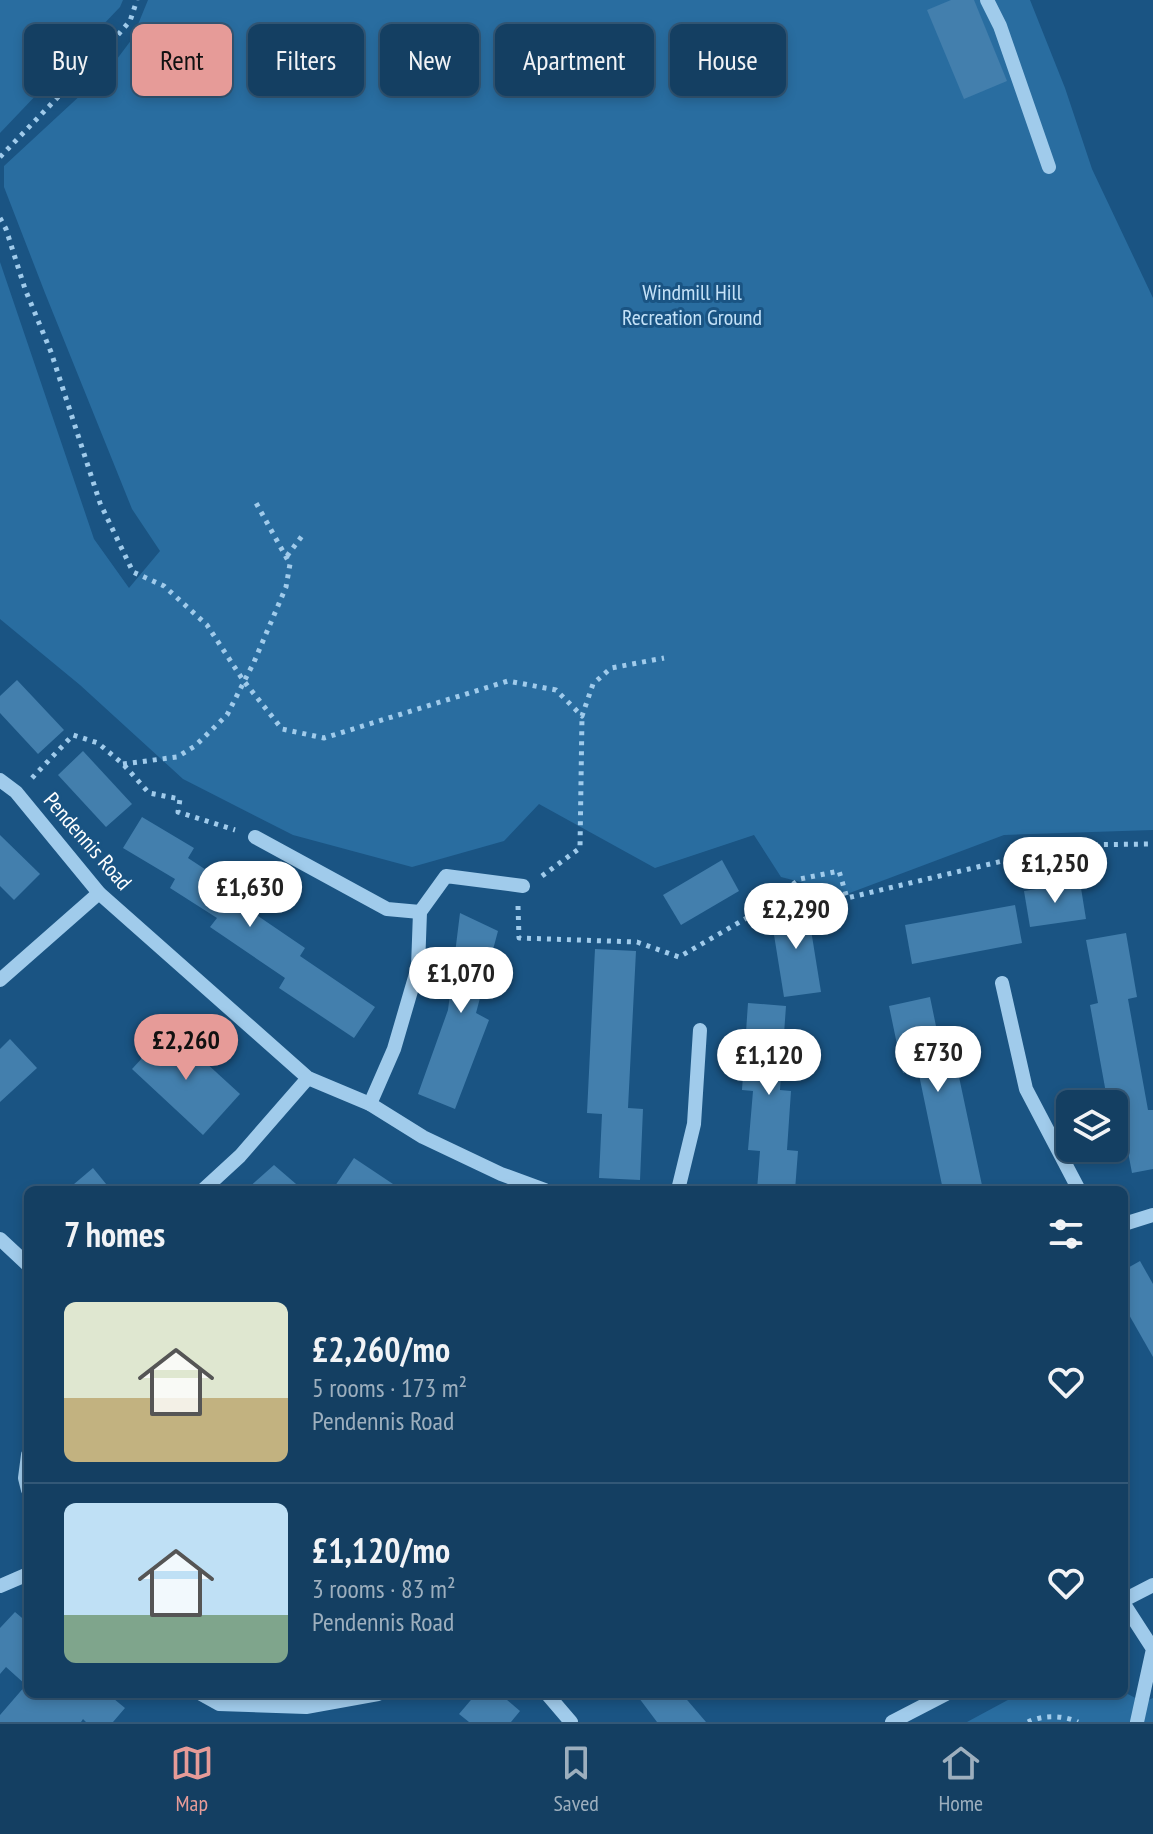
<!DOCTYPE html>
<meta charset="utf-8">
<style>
body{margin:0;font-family:"PT Sans Narrow",sans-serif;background:#1d4668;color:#f1f3f6;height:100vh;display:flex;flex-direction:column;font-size:30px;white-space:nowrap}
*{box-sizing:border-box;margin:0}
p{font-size:26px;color:#9dafbe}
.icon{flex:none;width:44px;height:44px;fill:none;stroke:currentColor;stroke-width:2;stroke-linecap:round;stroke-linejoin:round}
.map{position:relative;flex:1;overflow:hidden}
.side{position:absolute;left:24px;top:1186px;width:1104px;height:512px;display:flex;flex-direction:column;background:#143f62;border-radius:12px;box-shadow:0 4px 12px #0003,0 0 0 2px #335877}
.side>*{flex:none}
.banner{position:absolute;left:24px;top:24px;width:1106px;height:72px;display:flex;gap:16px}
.controls{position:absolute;left:1056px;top:1090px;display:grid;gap:16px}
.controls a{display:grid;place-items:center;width:72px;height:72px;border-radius:12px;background:#143f62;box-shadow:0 4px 12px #0003,0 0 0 2px #335877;font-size:40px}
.price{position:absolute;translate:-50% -68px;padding:0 18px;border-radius:28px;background:#fff;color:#222;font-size:26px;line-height:52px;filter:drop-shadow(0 2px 4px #0008)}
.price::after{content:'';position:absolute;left:50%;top:48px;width:24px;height:18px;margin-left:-12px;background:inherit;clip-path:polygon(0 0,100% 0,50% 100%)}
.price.selected{background:#e69b98;color:#111}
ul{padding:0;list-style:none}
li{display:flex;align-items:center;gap:24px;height:200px;padding:0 40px}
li+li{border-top:2px solid #335877}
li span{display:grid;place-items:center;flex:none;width:224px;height:160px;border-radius:12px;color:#555}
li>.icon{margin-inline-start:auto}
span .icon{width:96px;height:96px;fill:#fffc;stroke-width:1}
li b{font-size:34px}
h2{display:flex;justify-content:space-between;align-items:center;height:96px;padding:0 40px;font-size:34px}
.tag{padding:0 28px;border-radius:12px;background:#143f62;box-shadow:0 4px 12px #0003,0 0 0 2px #335877;font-size:28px;line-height:72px}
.tag.selected{background:#e69b98;color:#111}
.dock{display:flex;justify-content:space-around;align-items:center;height:112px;border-top:2px solid #335877;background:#143f62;font-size:22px;color:#9dafbe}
.dock a{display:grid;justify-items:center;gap:4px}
.dock .selected{color:#e69b98}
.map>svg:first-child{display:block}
.green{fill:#296da0}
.building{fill:#437fad}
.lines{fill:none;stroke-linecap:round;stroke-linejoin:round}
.path{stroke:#a0cbeb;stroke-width:5;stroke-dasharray:4 6;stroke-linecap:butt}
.minor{stroke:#a0cbeb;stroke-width:14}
.labels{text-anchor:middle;stroke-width:6;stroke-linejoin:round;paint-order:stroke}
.park-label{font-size:22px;fill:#c4e2f8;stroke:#1a5483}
.street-label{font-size:22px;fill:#fff;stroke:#1a5483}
</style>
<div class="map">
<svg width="1153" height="1722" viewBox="0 0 1153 1722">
<rect width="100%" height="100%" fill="#1a5483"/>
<!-- green -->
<g class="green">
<polygon points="0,0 123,0 120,7 0,133"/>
<polygon points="148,0 1030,0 1065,88 1092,169 1153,298 1153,830 1004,835 847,894 781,877 754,835 655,868 539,804 504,841 412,867 293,835 183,779 80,685 0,619 0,262 94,539 129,588 160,551 132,509 45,293 4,187 4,166 111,67 132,39"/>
<polygon points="1124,1692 1143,1702 1153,1698 1153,1722 967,1722 1019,1694"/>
</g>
<!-- building -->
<g class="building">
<polygon points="951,0 974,0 1007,81 964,99 927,10"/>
<polygon points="17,680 64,730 38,754 0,713 0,696"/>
<polygon points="83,751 132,804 106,827 58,775"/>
<polygon points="142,817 194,848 188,858 235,889 230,897 305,948 300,956 375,1007 354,1038 279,988 285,978 210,927 217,918 170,888 175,879 123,848"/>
<polygon points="0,835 40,874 14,900 0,886"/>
<polygon points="722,860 739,891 681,925 663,895"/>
<polygon points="1080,882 1086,919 1030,927 1024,891"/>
<polygon points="807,905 821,992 784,997 770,910"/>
<polygon points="1015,905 1022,943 912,964 905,925"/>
<polygon points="460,913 498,931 476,1013 489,1020 455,1109 418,1094 448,1010"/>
<polygon points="1126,933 1137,997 1128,999 1148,1110 1153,1110 1153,1169 1132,1173 1121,1115 1114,1116 1114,1104 1108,1104 1090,1005 1098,1003 1086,940"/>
<polygon points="595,949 636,951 628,1108 643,1109 640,1180 599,1178 602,1114 587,1113"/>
<polygon points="930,997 943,1060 955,1058 983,1190 943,1190 918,1070 903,1073 889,1006"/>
<polygon points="748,1003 786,1006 780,1090 791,1091 787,1150 798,1151 795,1190 757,1190 760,1151 748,1150 753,1091 742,1090"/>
<polygon points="169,1029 240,1094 203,1135 132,1069"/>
<polygon points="10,1039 37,1068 0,1102 0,1049"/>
<polygon points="354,1158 402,1190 341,1190 335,1186"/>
<polygon points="274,1165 303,1190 246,1190"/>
<polygon points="93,1168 111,1190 67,1190"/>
<polygon points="1140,1261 1153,1284 1153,1357 1124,1306 1124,1270"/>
<polygon points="15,1612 28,1623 28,1694 108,1694 125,1708 113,1722 86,1722 83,1719 81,1722 0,1722 0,1715 26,1685 6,1667 0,1674 0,1628"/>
<polygon points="476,1694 500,1694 520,1711 511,1722 469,1722 459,1714"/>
<polygon points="636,1694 682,1694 706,1722 657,1722"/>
</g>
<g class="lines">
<!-- path -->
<g class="path">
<polyline points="0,157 117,36 130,21 137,0"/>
<polyline points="0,218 6,229 25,289 51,352 100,503 133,572 164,586 207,625 243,680 282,729 324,738 508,681 556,690 582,716 593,684 611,668 664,658"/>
<polyline points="287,556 302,536"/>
<polyline points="123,764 177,757 195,746 227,715 254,662 286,587 290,564 255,501"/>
<polyline points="32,778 73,735 98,743 123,764 149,793 180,799 178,812 235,830"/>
<polyline points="542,876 580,848 582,716"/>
<polyline points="518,906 519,938 637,942 679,957 752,915 800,879 839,871 847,898 1070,845 1153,844"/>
<path d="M1028,1722c14,-7 35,-7 50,0"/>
</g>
<!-- minor -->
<g class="minor">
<polyline points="987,0 1000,26 1049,167"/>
<polyline points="0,780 16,792 99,893 308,1078 370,1104 423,1137 501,1174 545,1190"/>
<polyline points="255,837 387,909 420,912"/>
<polyline points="0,980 99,893"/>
<polyline points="1002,983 1026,1089 1079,1190"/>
<polyline points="370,1104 394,1049 418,967 420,912 446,876 523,886"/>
<polyline points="203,1190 240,1156 308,1078"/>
<polyline points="678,1190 694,1124 700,1030"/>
<polyline points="1124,1224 1153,1215"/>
<polyline points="0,1239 28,1265"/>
<polyline points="28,1455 25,1478 28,1490"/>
<polyline points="0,1586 28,1574"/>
<polyline points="1124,1600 1153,1585"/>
<polyline points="1124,1604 1153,1649 1137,1722"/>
<polyline points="201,1694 219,1704 306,1707 378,1694"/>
<polyline points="547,1694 571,1722"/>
<polyline points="892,1722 946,1694"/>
</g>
</g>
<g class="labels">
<!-- park labels -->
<g class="park-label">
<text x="692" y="300">Windmill Hill<tspan x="692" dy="25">Recreation Ground</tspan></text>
</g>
<!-- street labels -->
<g class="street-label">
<text transform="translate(88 841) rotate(49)" y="8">Pendennis Road</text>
</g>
</g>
</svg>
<div class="controls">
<a><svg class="icon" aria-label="layers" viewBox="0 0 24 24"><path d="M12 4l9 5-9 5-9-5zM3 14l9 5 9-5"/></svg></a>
</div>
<b class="price" style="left:1055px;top:905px">£1,250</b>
<b class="price" style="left:250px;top:929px">£1,630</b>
<b class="price" style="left:796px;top:951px">£2,290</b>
<b class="price" style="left:461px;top:1015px">£1,070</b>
<b class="price selected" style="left:186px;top:1082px">£2,260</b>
<b class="price" style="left:938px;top:1094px">£730</b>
<b class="price" style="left:769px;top:1097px">£1,120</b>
<div class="banner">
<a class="tag">Buy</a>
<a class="tag selected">Rent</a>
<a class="tag">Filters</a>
<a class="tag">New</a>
<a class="tag">Apartment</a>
<a class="tag">House</a>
</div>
<section class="side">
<h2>7 homes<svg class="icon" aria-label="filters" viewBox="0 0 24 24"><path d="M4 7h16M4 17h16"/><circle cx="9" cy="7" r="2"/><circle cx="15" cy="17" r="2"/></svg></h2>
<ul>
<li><span style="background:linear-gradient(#dfe7d0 60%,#c2b280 0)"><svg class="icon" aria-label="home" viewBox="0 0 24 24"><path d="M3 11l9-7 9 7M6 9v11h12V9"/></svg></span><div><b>£2,260/mo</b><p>5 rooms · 173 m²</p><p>Pendennis Road</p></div><svg class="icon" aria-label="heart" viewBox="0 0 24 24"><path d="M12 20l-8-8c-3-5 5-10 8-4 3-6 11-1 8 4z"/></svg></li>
<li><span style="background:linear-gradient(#bfe0f5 70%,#7fa58c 0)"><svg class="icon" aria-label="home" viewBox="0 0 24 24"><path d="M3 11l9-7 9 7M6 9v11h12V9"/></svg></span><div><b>£1,120/mo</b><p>3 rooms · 83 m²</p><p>Pendennis Road</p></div><svg class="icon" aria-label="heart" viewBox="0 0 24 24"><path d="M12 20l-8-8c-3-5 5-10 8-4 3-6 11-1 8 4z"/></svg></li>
</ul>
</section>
</div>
<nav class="dock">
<a class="selected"><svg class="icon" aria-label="map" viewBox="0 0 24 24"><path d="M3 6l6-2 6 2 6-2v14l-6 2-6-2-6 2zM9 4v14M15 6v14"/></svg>Map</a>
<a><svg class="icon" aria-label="saved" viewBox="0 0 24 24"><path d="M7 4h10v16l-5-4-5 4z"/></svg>Saved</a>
<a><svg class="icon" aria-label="home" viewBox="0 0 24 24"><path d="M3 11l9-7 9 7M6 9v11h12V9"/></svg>Home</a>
</nav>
